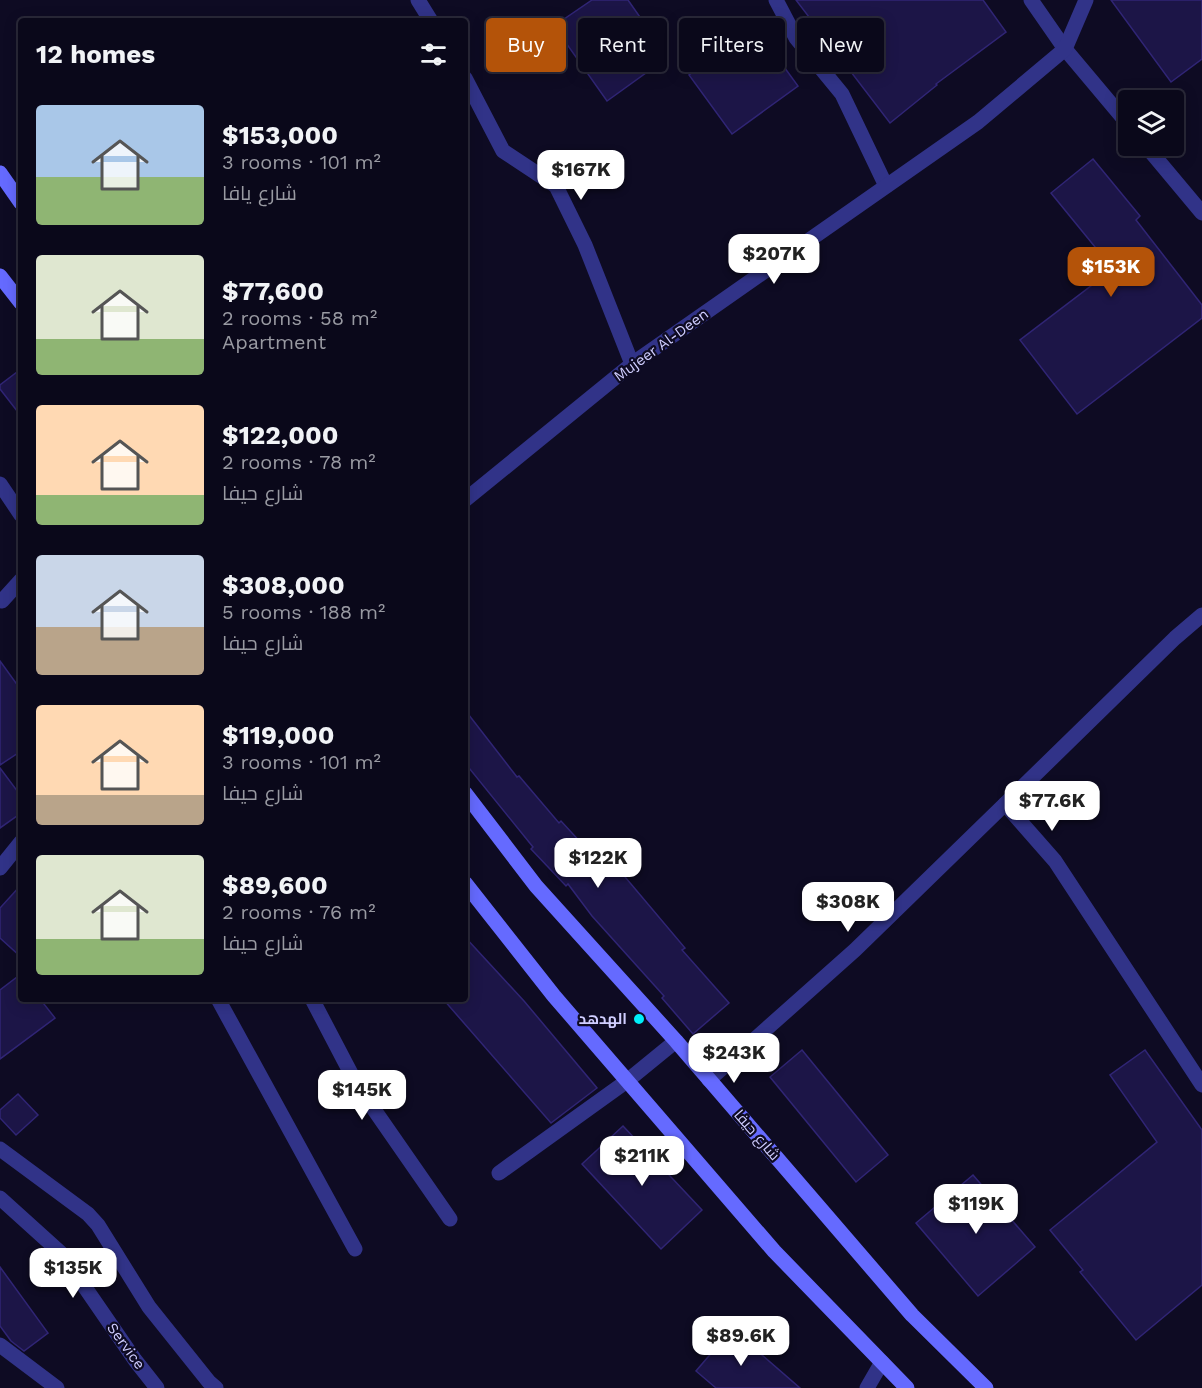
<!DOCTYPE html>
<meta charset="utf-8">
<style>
body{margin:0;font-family:"Work Sans",Cairo,sans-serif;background:#131123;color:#f1f3f6;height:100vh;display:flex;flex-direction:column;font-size:22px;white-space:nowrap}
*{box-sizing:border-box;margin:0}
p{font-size:20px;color:#999aa2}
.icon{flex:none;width:33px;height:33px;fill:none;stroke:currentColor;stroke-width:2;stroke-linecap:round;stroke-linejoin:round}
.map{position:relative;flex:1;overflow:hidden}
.side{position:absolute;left:18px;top:18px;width:450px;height:984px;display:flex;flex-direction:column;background:#0a081a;border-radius:6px;box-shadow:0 3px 15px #0003,0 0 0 2px #2a2939}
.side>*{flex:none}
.banner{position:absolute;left:486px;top:18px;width:570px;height:54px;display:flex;gap:12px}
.buttons{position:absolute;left:1118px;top:90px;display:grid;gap:12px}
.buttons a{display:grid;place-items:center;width:66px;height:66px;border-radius:6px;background:#0a081a;box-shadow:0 3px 15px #0003,0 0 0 2px #2a2939;font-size:30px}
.price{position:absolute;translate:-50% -51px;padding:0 14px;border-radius:12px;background:#fff;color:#222;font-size:20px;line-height:39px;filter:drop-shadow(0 2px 3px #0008)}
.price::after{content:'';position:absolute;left:50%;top:36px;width:18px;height:14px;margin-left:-9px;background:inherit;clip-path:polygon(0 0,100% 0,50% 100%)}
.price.on{background:#b45309;color:#fff}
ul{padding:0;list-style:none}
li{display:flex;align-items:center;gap:18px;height:150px;padding:0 18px}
li span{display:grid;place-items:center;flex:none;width:168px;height:120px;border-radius:6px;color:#555}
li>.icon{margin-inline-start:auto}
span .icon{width:72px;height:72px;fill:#fffc;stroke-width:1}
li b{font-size:26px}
h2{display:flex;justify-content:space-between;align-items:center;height:72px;padding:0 18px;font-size:26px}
.tag{padding:0 21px;border-radius:6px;background:#0a081a;box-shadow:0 3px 15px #0003,0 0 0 2px #2a2939;font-size:21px;line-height:54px}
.tag.on{background:#b45309;color:#fff}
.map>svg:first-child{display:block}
.building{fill:#1c1547;stroke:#302575;stroke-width:1.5}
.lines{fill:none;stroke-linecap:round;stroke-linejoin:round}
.street{stroke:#313388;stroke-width:15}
.secondary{stroke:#656aff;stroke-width:15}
.poi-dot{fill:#00eff9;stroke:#0e0b23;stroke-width:2}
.labels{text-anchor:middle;stroke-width:4.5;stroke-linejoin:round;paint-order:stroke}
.street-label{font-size:15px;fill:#d0ceff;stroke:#0e0b23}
.poi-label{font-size:15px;font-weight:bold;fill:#d0ceff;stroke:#0e0b23;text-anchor:end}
</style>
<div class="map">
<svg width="1202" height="1388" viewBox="0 0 1202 1388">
<rect width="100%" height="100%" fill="#0e0b23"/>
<!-- building -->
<g class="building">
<polygon points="592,0 628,0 668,57 607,101 554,26"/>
<polygon points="796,0 983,0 1006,32 936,84 937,85 890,123"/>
<polygon points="1111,0 1202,0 1202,59 1171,82"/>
<polygon points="755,27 798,86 732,134 689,75"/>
<polygon points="1093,159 1140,216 1136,220 1202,305 1202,318 1077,414 1020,340 1113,269 1051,193"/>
<polygon points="21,369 21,416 0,389 0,385"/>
<polygon points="0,661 21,690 21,751 0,765"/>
<polygon points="465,710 517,777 519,776 559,823 561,821 607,871 615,865 685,948 682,950 729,1003 693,1034 662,998 664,996 592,916 568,884 566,886 531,849 533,847 465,763"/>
<polygon points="0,768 21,796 21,813 0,828"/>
<polygon points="21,885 21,957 0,938 0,908"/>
<polygon points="465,937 524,1001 597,1088 551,1123 443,999 465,999"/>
<polygon points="21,974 21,999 40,999 55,1018 0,1059 0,990"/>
<polygon points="802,1050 888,1155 856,1182 770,1077"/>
<polygon points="1145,1050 1202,1130 1202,1285 1136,1340 1080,1272 1083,1270 1050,1230 1157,1142 1110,1075"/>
<polygon points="18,1094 38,1115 16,1135 0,1118 0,1110"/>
<polygon points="623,1126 702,1210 661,1249 582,1164"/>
<polygon points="973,1175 1035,1247 978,1296 916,1223"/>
<polygon points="0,1267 48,1333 24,1351 11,1341 0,1326"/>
<polygon points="732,1329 800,1388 716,1388 696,1371"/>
</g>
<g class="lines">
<!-- street -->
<g class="street">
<polyline points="418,0 431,21"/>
<polyline points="776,0 796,38 842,94 886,186"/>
<polyline points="1031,0 1065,49 1128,124"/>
<polyline points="465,78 503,151 556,186 585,245 632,364"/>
<polyline points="1146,146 1202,213"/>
<polyline points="0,484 21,515"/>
<polyline points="465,500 632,364 978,122 1065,49 1086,0"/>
<polyline points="2,601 21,580"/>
<polyline points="1202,615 1175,638 1005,804 1055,861 1202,1085"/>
<polyline points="0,868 21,842"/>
<polyline points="218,999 355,1249"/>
<polyline points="312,999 357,1085 450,1219"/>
<polyline points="709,1080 855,950 1005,804"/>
<polyline points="0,1149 88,1214 98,1225 149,1307 209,1382 216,1388"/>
<polyline points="499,1173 627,1081 676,1041"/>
<polyline points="0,1198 62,1254 135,1360 157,1388"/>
<polyline points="0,1345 57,1388"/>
<polyline points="867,1388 882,1362"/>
</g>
<!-- secondary -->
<g class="secondary">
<polyline points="0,173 21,203"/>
<polyline points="0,276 21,303"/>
<polyline points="465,793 536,886 676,1041 912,1315 986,1388"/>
<polyline points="465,883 554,996 774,1251 907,1388"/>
</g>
</g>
<!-- markers -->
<circle class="poi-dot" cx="639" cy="1019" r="6"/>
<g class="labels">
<!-- street labels -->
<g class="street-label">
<text transform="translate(661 345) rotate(-36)" y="5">Mujeer Al-Deen</text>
<text transform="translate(757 1135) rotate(49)" y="5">شارع حيفا</text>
<text transform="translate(126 1346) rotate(54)" y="5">Service</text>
</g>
<!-- poi labels -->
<g class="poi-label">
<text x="627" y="1024">الهدهد</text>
</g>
</g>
</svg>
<div class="buttons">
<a><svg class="icon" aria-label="layers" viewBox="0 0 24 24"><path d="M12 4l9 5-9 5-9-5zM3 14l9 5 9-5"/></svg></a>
</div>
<b class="price" style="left:581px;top:201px">$167K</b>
<b class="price" style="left:774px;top:285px">$207K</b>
<b class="price on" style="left:1111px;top:298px">$153K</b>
<b class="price" style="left:1052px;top:832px">$77.6K</b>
<b class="price" style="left:598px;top:889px">$122K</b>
<b class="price" style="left:848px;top:933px">$308K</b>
<b class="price" style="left:734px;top:1084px">$243K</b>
<b class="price" style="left:362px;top:1121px">$145K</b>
<b class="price" style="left:642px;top:1187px">$211K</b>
<b class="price" style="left:976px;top:1235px">$119K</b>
<b class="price" style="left:73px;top:1299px">$135K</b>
<b class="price" style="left:741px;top:1367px">$89.6K</b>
<div class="banner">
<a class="tag on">Buy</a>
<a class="tag">Rent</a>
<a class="tag">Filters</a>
<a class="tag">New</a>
</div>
<section class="side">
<h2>12 homes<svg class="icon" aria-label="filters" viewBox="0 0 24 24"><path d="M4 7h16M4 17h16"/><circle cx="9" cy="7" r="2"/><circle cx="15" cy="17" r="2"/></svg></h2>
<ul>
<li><span style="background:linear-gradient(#a9c7e8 60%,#8fb573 0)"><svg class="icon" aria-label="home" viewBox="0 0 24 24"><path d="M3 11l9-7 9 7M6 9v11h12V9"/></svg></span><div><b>$153,000</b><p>3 rooms · 101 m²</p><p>شارع يافا</p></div></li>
<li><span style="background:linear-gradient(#dfe7d0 70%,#8fb573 0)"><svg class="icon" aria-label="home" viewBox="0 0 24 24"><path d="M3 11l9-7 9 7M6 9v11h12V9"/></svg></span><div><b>$77,600</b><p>2 rooms · 58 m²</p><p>Apartment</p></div></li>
<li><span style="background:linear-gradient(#ffd9b3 75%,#8fb573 0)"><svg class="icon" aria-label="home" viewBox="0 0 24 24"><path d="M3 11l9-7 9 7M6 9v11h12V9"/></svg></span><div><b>$122,000</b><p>2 rooms · 78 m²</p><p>شارع حيفا</p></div></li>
<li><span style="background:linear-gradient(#c9d6e8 60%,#b9a48a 0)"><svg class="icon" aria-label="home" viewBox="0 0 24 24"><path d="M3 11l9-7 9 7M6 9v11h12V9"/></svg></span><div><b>$308,000</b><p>5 rooms · 188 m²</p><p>شارع حيفا</p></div></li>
<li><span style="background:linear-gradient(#ffd9b3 75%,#b9a48a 0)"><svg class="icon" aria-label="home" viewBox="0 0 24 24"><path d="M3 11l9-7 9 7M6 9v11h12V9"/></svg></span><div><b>$119,000</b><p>3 rooms · 101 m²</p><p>شارع حيفا</p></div></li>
<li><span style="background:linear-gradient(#dfe7d0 70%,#8fb573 0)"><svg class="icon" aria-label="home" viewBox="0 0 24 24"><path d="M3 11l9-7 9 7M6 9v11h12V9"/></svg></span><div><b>$89,600</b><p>2 rooms · 76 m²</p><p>شارع حيفا</p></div></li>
</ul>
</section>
</div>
